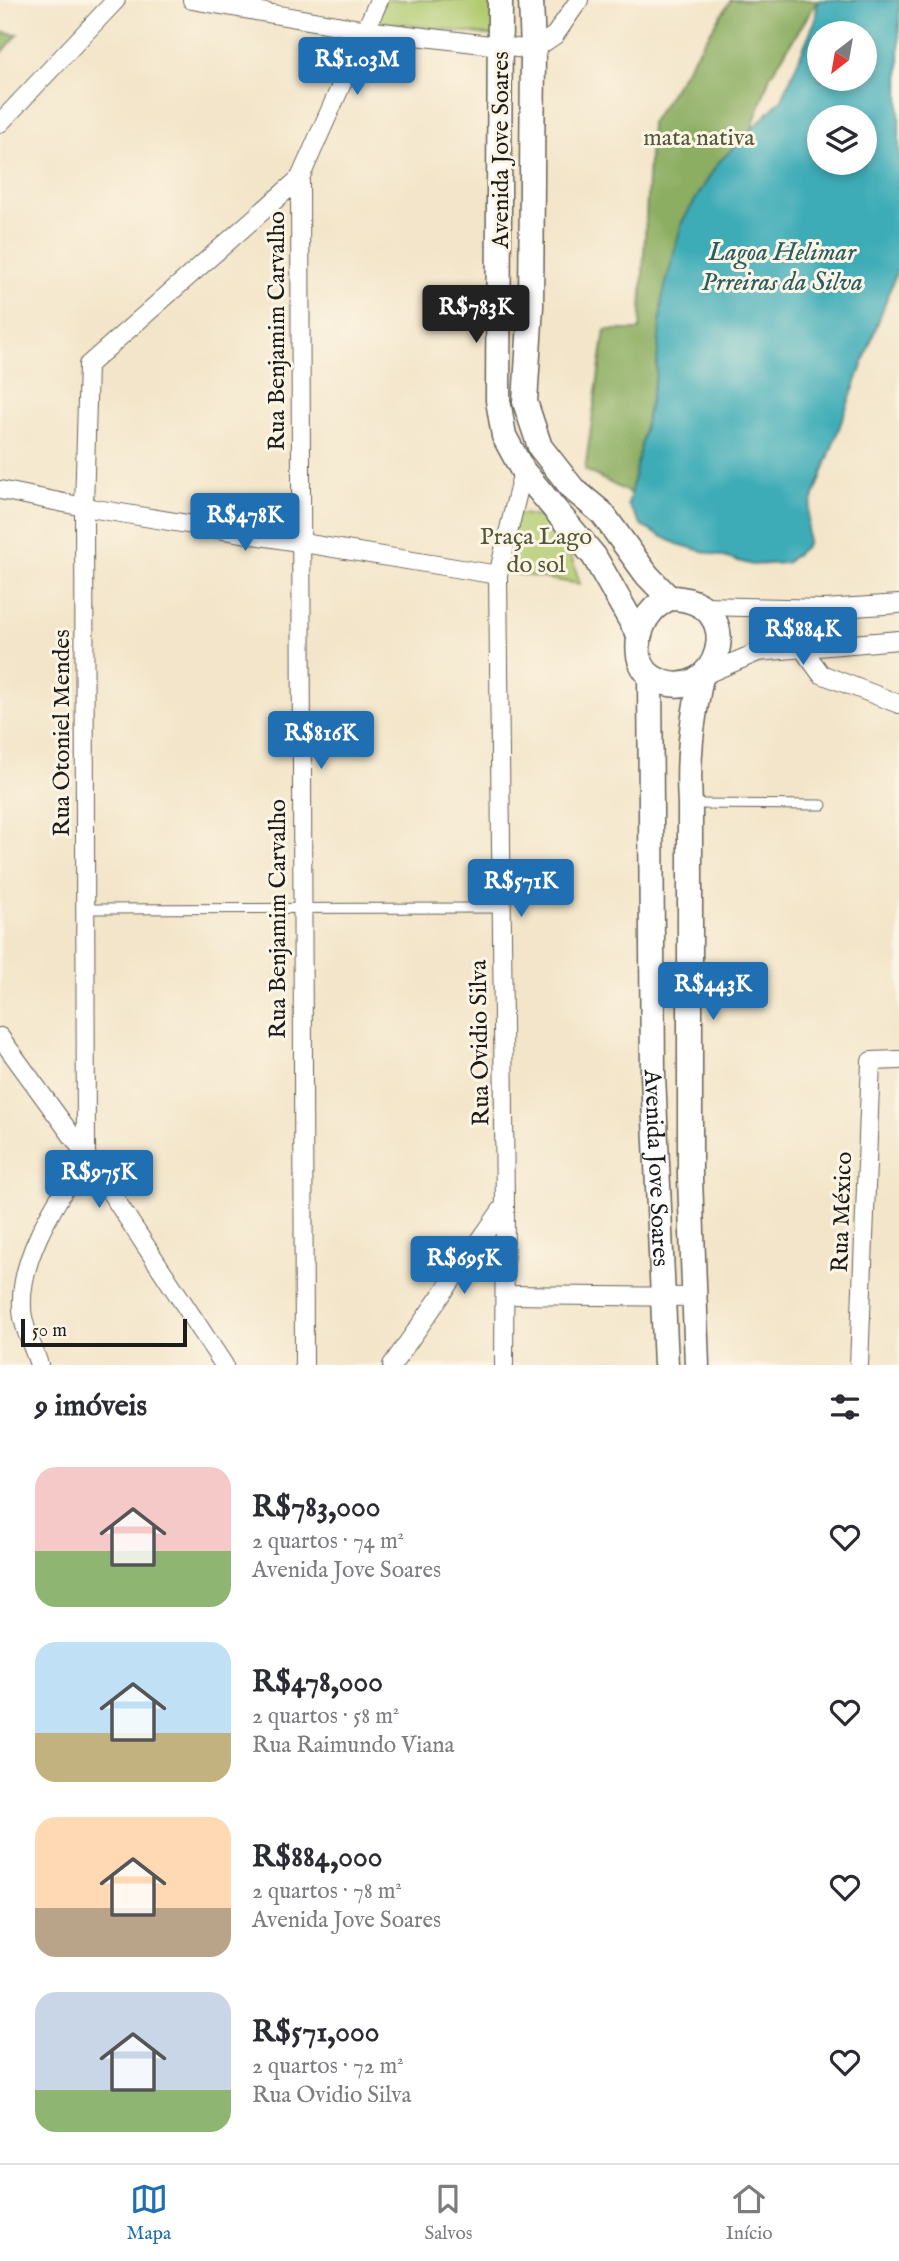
<!DOCTYPE html>
<html lang="pt">
<meta charset="utf-8">
<style>
body{margin:0;font-family:"IM FELL English",serif;background:#f7f7f7;color:#2b2b33;height:100vh;display:flex;flex-direction:column;font-size:26px;white-space:nowrap}
*{box-sizing:border-box;margin:0}
p{font-size:23px;color:#7c7c81}
.icon{flex:none;width:38px;height:38px;fill:none;stroke:currentColor;stroke-width:2;stroke-linecap:round;stroke-linejoin:round}
.map{position:relative;height:1365px;overflow:hidden}
.panel{display:flex;flex-direction:column;background:#fff;flex:1}
.panel>*{flex:none}
.needle{width:46px;rotate:211deg}
.fabs{position:absolute;left:807px;top:21px;display:grid;gap:14px}
.fabs a{display:grid;place-items:center;width:70px;height:70px;border-radius:50%;background:#fff;box-shadow:0 4px 10px #0003;font-size:35px}
.scale{position:absolute;left:21px;bottom:18px;width:166px;box-sizing:border-box;padding-left:7px;border:4px solid #1c1c1c;border-top:0;font-size:19px;line-height:24px;white-space:nowrap;color:#1c1c1c;-webkit-text-stroke:5px #fcf5e5;paint-order:stroke}
.price{position:absolute;translate:-50% -60px;padding:0 16px;border-radius:7px;background:#1f6fb2;color:#fff;font-size:23px;line-height:46px;filter:drop-shadow(0 2px 4px #0008)}
.price::after{content:'';position:absolute;left:50%;top:42px;width:21px;height:16px;margin-left:-10px;background:inherit;clip-path:polygon(0 0,100% 0,50% 100%)}
.price.current{background:#222;color:#fff}
ul{padding:0;list-style:none}
li{display:flex;align-items:center;gap:21px;height:175px;padding:0 35px}
li span{display:grid;place-items:center;flex:none;width:196px;height:140px;border-radius:21px;color:#555}
li>.icon{margin-inline-start:auto}
span .icon{width:84px;height:84px;fill:#fffc;stroke-width:1}
li b{font-size:30px}
h2{display:flex;justify-content:space-between;align-items:center;height:84px;padding:0 35px;font-size:30px}
.tabs{display:flex;justify-content:space-around;align-items:center;height:98px;border-top:2px solid #e1e1e2;background:#fff;font-size:19px;color:#7c7c81}
.tabs a{display:grid;justify-items:center;gap:4px}
.tabs .current{color:#1f6fb2}
.map>svg:first-child{display:block}
.green{fill:#b0ca70;stroke:#667346;stroke-width:2}
.forest{fill:#8cae62;stroke:#54653f;stroke-width:2}
.water{fill:#3cacb7;stroke:#2c646a;stroke-width:2;fill-rule:evenodd}
.lines{fill:none;stroke-linecap:round;stroke-linejoin:round}
.service-casing{stroke:#676259;stroke-width:11}
.minor-casing{stroke:#676259;stroke-width:20}
.secondary-casing{stroke:#676259;stroke-width:27}
.service{stroke:#fff;stroke-width:9}
.minor{stroke:#fff;stroke-width:18}
.secondary{stroke:#fff;stroke-width:24}
.labels{text-anchor:middle;stroke-width:6;stroke-linejoin:round;paint-order:stroke}
.park-label{font-size:24px;fill:#505939;stroke:#fcf5e5}
.street-label{font-size:24px;fill:#1c1c1c;stroke:#fcf5e5}
.water-label{font-size:26px;font-style:italic;fill:#2a5d62;stroke:#fcf5e5}
</style>
<div class="map">
<svg width="899" height="1365" viewBox="0 0 899 1365">
<rect width="100%" height="100%" fill="#fcf5e5"/>
<filter id="ink" filterUnits="userSpaceOnUse"><feTurbulence type="fractalNoise" baseFrequency=".0143" numOctaves="2"/><feDisplacementMap in="SourceGraphic" scale="14" xChannelSelector="R" yChannelSelector="G"/><feConvolveMatrix kernelMatrix="1 2 1 2 8 2 1 2 1" color-interpolation-filters="sRGB"/></filter>
<filter id="wash" filterUnits="userSpaceOnUse"><feTurbulence type="fractalNoise" baseFrequency=".00686" numOctaves="4" result="noise"/><feDisplacementMap in="SourceGraphic" scale="28" xChannelSelector="R" yChannelSelector="G"/><feGaussianBlur stdDeviation="1.57" result="paint"/><feColorMatrix in="noise" values="0 0 0 0 0 0 0 0 0 0 0 0 0 0 0 0 0 1.4 0 .05"/><feComposite in="paint" operator="in"/></filter>
<g filter="url(#wash)">
<rect width="100%" height="100%" fill="#f3e5c9"/>
<!-- green -->
<g class="green">
<polygon points="385,0 494,0 495,36 376,21"/>
<polygon points="514,513 543,517 568,546 580,584 504,572"/>
</g>
<!-- forest -->
<g class="forest">
<polygon points="731,0 818,0 770,76 697,286 637,497 585,470 605,330 640,330 651,123"/>
<polygon points="0,32 18,34 0,55"/>
</g>
<!-- water -->
<path class="water" d="M818,0h81v265l-90,245 -2,35 -21,18 -34,2 -75,-21 -34,-17 -15,-22 28,-131 6,-75 20,-77 35,-58 65,-65 33,-78zM819,33h45v46h-45zM819,117h45v46h-45z"/>
</g>
<g filter="url(#ink)">
<g class="lines">
<defs>
<g id="service">
<polyline points="692,804 822,805"/>
<polyline points="86,909 502,908"/>
</g>
<g id="minor">
<polyline points="192,0 366,30 533,50 555,35 579,0"/>
<polyline points="0,123 116,0"/>
<polyline points="0,490 84,507 498,575"/>
<polyline points="705,606 825,609 899,604"/>
<polyline points="802,648 821,674 899,704"/>
<polyline points="704,675 758,652 899,640"/>
<polyline points="0,1037 86,1155 224,1365"/>
<polyline points="505,1295 694,1297"/>
<path d="M39,1365c-5,-17 -17,-39 -17,-57 -3,-53 37,-110 64,-153l-2,-648 4,-142 212,-187"/>
<polyline points="304,1365 300,178 379,0"/>
<polyline points="392,1365 505,1205"/>
<polyline points="504,1365 505,1205 498,575 523,471"/>
<polyline points="859,1365 871,1061 899,1060"/>
</g>
<g id="secondary">
<polyline points="500,0 498,400 504,436 523,471 594,556 639,635"/>
<polyline points="531,0 533,50 531,306 525,402 540,447 573,489 602,513 647,575 669,598"/>
<path d="M669,598c85,0 48,115 -15,80 -23,-13 -18,-50 -2,-67 4,-5 11,-9 17,-13z"/>
<path id="s1" d="M650,676l3,399 13,290"/>
<path d="M697,1365l-7,-187v-374c-3,-47 2,-81 11,-127"/>
</g>
</defs>
<!-- service casing -->
<use href="#service" class="service-casing"/>
<!-- minor casing -->
<use href="#minor" class="minor-casing"/>
<!-- secondary casing -->
<use href="#secondary" class="secondary-casing"/>
<!-- service -->
<use href="#service" class="service"/>
<!-- minor -->
<use href="#minor" class="minor"/>
<!-- secondary -->
<use href="#secondary" class="secondary"/>
</g>
</g>
<g class="labels">
<!-- park labels -->
<g class="park-label">
<text x="699" y="145">mata nativa</text>
<text x="536" y="544">Praça Lago<tspan x="536" dy="28">do sol</tspan></text>
</g>
<!-- street labels -->
<g class="street-label">
<text transform="translate(500 150) rotate(-90)" y="8">Avenida Jove Soares</text>
<text transform="translate(276 331) rotate(-90)" y="8">Rua Benjamim Carvalho</text>
<text transform="translate(61 733) rotate(-90)" y="8">Rua Otoniel Mendes</text>
<text transform="translate(277 919) rotate(-90)" y="8">Rua Benjamim Carvalho</text>
<text transform="translate(479 1043) rotate(-91)" y="8">Rua Ovidio Silva</text>
<text dy="8" stroke="none"><textPath href="#s1" startOffset="492">Avenida Jove Soares</textPath></text>
<text transform="translate(841 1212) rotate(-88)" y="8">Rua México</text>
</g>
<!-- water labels -->
<g class="water-label">
<text x="782" y="260">Lagoa Helimar<tspan x="782" dy="30">Prreiras da Silva</tspan></text>
</g>
</g>
</svg>
<div class="fabs">
<a><svg class="needle" viewBox="-14 -14 28 28"><path d="M0-13l5 13h-10z" fill="#e53935"/><path d="M0 13l5-13h-10z" fill="#7c7c81"/></svg></a>
<a><svg class="icon" aria-label="layers" viewBox="0 0 24 24"><path d="M12 4l9 5-9 5-9-5zM3 14l9 5 9-5"/></svg></a>
</div>
<div class="scale">50 m</div>
<b class="price" style="left:357px;top:97px">R$1.03M</b>
<b class="price current" style="left:476px;top:345px">R$783K</b>
<b class="price" style="left:245px;top:553px">R$478K</b>
<b class="price" style="left:803px;top:667px">R$884K</b>
<b class="price" style="left:321px;top:771px">R$816K</b>
<b class="price" style="left:521px;top:919px">R$571K</b>
<b class="price" style="left:713px;top:1022px">R$443K</b>
<b class="price" style="left:99px;top:1210px">R$975K</b>
<b class="price" style="left:464px;top:1296px">R$695K</b>
</div>
<section class="panel">
<h2>9 imóveis<svg class="icon" aria-label="filters" viewBox="0 0 24 24"><path d="M4 7h16M4 17h16"/><circle cx="9" cy="7" r="2"/><circle cx="15" cy="17" r="2"/></svg></h2>
<ul>
<li><span style="background:linear-gradient(#f6c9c9 60%,#8fb573 0)"><svg class="icon" aria-label="home" viewBox="0 0 24 24"><path d="M3 11l9-7 9 7M6 9v11h12V9"/></svg></span><div><b>R$783,000</b><p>2 quartos · 74 m²</p><p>Avenida Jove Soares</p></div><svg class="icon" aria-label="heart" viewBox="0 0 24 24"><path d="M12 20l-8-8c-3-5 5-10 8-4 3-6 11-1 8 4z"/></svg></li>
<li><span style="background:linear-gradient(#bfe0f5 65%,#c2b280 0)"><svg class="icon" aria-label="home" viewBox="0 0 24 24"><path d="M3 11l9-7 9 7M6 9v11h12V9"/></svg></span><div><b>R$478,000</b><p>2 quartos · 58 m²</p><p>Rua Raimundo Viana</p></div><svg class="icon" aria-label="heart" viewBox="0 0 24 24"><path d="M12 20l-8-8c-3-5 5-10 8-4 3-6 11-1 8 4z"/></svg></li>
<li><span style="background:linear-gradient(#ffd9b3 65%,#b9a48a 0)"><svg class="icon" aria-label="home" viewBox="0 0 24 24"><path d="M3 11l9-7 9 7M6 9v11h12V9"/></svg></span><div><b>R$884,000</b><p>2 quartos · 78 m²</p><p>Avenida Jove Soares</p></div><svg class="icon" aria-label="heart" viewBox="0 0 24 24"><path d="M12 20l-8-8c-3-5 5-10 8-4 3-6 11-1 8 4z"/></svg></li>
<li><span style="background:linear-gradient(#c9d6e8 70%,#8fb573 0)"><svg class="icon" aria-label="home" viewBox="0 0 24 24"><path d="M3 11l9-7 9 7M6 9v11h12V9"/></svg></span><div><b>R$571,000</b><p>2 quartos · 72 m²</p><p>Rua Ovidio Silva</p></div><svg class="icon" aria-label="heart" viewBox="0 0 24 24"><path d="M12 20l-8-8c-3-5 5-10 8-4 3-6 11-1 8 4z"/></svg></li>
</ul>
</section>
<nav class="tabs">
<a class="current"><svg class="icon" aria-label="map" viewBox="0 0 24 24"><path d="M3 6l6-2 6 2 6-2v14l-6 2-6-2-6 2zM9 4v14M15 6v14"/></svg>Mapa</a>
<a><svg class="icon" aria-label="saved" viewBox="0 0 24 24"><path d="M7 4h10v16l-5-4-5 4z"/></svg>Salvos</a>
<a><svg class="icon" aria-label="home" viewBox="0 0 24 24"><path d="M3 11l9-7 9 7M6 9v11h12V9"/></svg>Início</a>
</nav>
